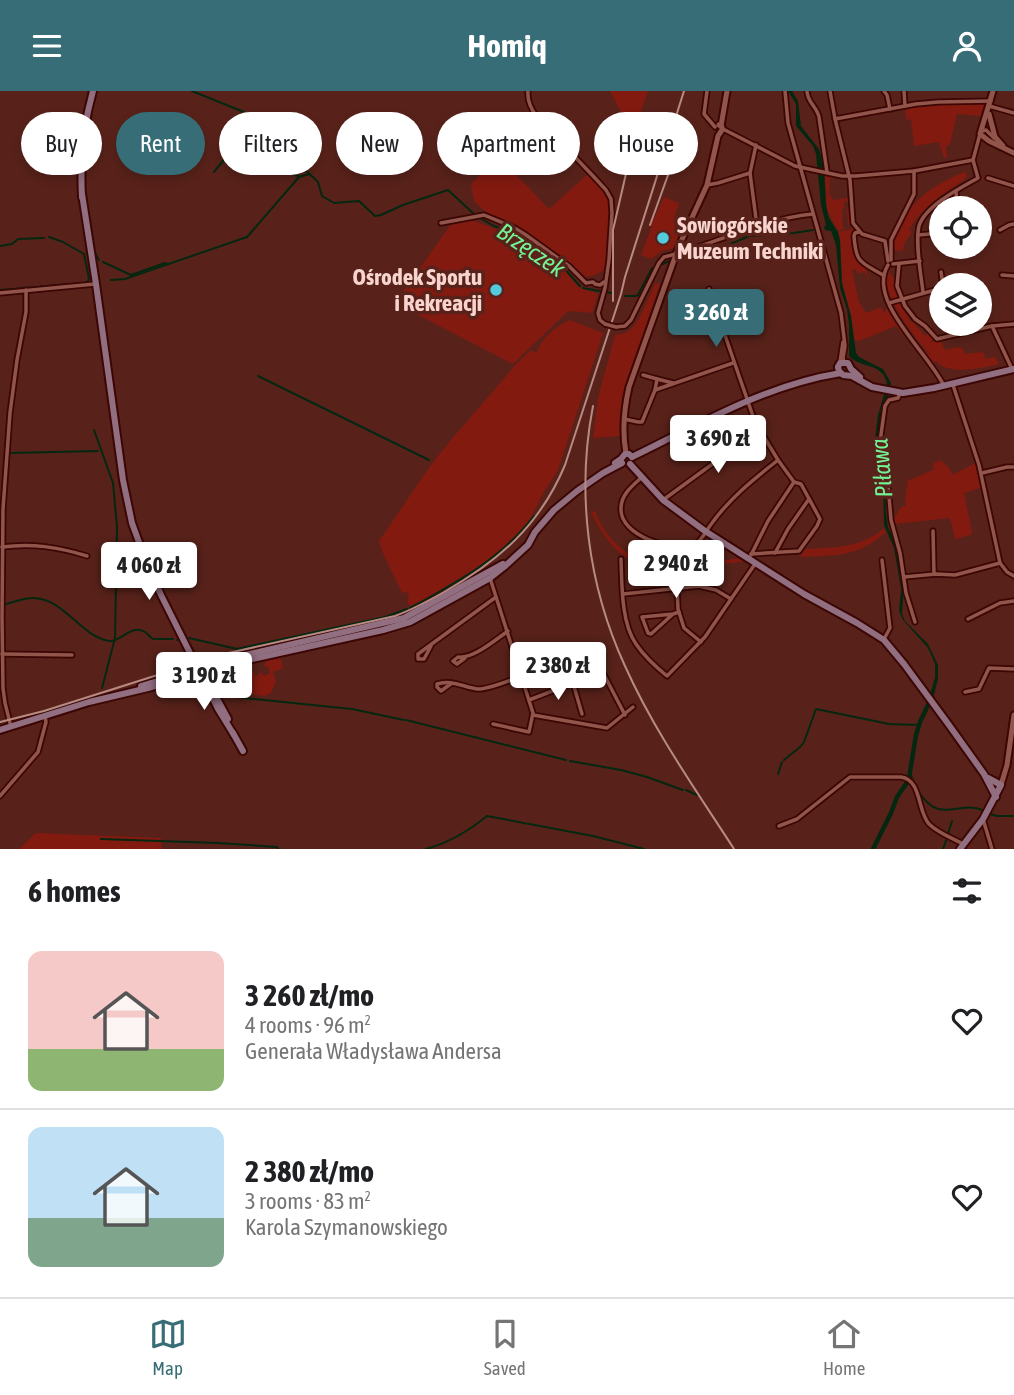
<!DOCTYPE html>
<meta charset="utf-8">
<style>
body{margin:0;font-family:"Asap Condensed",sans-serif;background:#f2f2f2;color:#202124;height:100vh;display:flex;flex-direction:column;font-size:26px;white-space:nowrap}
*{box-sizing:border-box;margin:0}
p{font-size:23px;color:#757577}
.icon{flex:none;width:38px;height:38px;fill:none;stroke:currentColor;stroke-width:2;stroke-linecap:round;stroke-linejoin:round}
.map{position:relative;height:758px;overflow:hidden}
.sheet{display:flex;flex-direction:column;background:#fff;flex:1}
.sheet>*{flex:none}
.top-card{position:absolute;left:21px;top:21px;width:973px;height:63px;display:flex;gap:14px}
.fabs{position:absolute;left:929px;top:105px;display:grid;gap:14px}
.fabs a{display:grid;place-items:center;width:63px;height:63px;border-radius:50%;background:#fff;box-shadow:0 4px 10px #0003;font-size:35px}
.price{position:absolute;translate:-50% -60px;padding:0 16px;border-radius:7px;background:#fff;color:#222;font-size:23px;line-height:46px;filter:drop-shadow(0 2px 4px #0008)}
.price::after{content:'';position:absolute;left:50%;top:42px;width:21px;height:16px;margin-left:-10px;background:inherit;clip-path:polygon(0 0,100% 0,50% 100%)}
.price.active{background:#376d77;color:#fff}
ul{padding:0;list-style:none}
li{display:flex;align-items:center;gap:21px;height:175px;padding:0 28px}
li+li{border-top:2px solid #e0e0e0}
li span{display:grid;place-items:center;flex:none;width:196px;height:140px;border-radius:14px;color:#555}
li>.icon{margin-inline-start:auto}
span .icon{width:84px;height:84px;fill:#fffc;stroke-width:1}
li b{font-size:30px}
h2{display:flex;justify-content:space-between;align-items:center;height:84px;padding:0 28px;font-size:30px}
.pill{padding:0 24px;border-radius:32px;background:#fff;box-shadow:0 4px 10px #0003;font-size:24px;line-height:63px}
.pill.active{background:#376d77;color:#fff}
header{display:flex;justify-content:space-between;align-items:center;height:91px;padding:0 28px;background:#376d77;color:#fff;font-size:32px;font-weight:700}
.menu{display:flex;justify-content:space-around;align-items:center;height:98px;border-top:2px solid #e0e0e0;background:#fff;font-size:19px;color:#757577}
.menu a{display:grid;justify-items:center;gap:4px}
.menu .active{color:#376d77}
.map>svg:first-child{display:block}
.green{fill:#831a10}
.water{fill:#052710}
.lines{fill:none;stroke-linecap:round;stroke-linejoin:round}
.stream{stroke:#052710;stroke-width:2}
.river{stroke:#052710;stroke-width:4.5}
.minor-casing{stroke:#3b0603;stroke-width:7}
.tertiary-casing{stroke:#3b0603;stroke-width:9}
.secondary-casing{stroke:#3b0603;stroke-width:10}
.minor{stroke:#91554b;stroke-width:3.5}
.tertiary{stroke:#91554b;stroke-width:5}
.secondary{stroke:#916e80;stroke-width:6}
.rail{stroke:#b78b84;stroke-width:2}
.minor-bridge-casing{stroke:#3b0603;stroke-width:7;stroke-linecap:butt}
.minor-bridge{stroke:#91554b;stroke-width:3.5}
.poi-dot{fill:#54cadd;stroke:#58221a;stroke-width:2.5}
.labels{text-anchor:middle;stroke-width:7;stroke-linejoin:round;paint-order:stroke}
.poi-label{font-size:23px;font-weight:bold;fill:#f8d4ce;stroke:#58221a;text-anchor:start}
.water-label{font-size:24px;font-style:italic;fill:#71f393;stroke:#58221a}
</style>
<header><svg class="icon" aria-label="menu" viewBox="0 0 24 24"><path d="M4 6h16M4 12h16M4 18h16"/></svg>Homiq<svg class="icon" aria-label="person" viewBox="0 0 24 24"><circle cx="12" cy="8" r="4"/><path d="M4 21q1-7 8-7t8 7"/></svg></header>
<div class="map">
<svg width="1014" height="758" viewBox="0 0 1014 758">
<rect width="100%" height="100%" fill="#58221a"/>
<!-- green -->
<g class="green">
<polygon points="610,0 648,0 634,40 627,38 627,33"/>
<polygon points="987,12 982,25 957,23 950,53 946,55 947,66 944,67 939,51 914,55 911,28 907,29 904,15"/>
<path d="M499,66l50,52 39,-35c6,6 17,12 20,20 5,11 -1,55 -1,69l-3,7 -9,5 -10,2 -17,-14 -57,-39 -21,-8 -16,-15 -3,-17z"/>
<path d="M964,81h2l1,5 -3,3c-24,16 -40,25 -55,50l3,2 -9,14 1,1 -2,5 -2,-2 -3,1 -5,-4c13,-42 32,-58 72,-75z"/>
<polygon points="825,84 837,86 830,87 829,103 831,104 832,109 848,107 848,113 847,110 844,110 844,118 842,118 843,137 846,137 838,140 827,119"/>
<polygon points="664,106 679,112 674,127 683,137 674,157 662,160 651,168 641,164 652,135 651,134"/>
<polygon points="847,118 850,118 849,128 855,139 854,142 852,142 854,144 860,173 867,176 866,179 869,188 869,189 864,180 858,183 855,178 852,179 859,211 866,222 881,216 884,222 886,221 886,218 888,217 904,245 896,235 862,249 853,250 851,225 842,192 840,149 838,141 852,138 851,133 848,133"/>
<polygon points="461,129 472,129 495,138 555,171 565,179 578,196 598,203 592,222 572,220 566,222 513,273 395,212 451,133"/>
<path d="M887,178l3,1 -1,4 3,1v2l3,1 1,14 5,10 -1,2 9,14v4l3,-1 13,15 5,-4 4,6 -3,3 1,1 17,-4 -8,3 4,9 13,-3 5,2 2,5 18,-2 3,7 9,-2 4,7c-16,4 -51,12 -63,-3l-3,2 -11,-13 1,-1 11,9c-16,-15 -43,-51 -47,-72 -2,-6 -1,-11 0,-17z"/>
<path d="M655,192l5,1 -36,108 -3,21 -1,23 -27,2 5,-40 17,-63c6,-1 12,-2 16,-6 8,-7 20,-35 24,-46z"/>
<path d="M570,229l33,13 -45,137 -14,22 -14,27 -13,16 -19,18 -20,14 -65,40 -6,-4 2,-9 -3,-2 -4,1 -20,-42 -3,-10c20,-28 38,-58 59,-85 25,-31 53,-61 78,-92l15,-14 5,3c8,-17 17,-25 34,-33z"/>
<path d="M939,369l3,2v-1l8,8 2,6 24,-12 7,24 -19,6 8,39 -1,3 -16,4 -5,-21 -56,6 -1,-4 8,-13 5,-1 -1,-8 3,-18c12,-3 15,-7 25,-10v-6z"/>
<path d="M595,420c27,69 89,53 147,47l5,3c-28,3 -71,11 -98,6 -28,-6 -47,-30 -58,-55z"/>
<path d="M883,438l3,3c-29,26 -50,23 -86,25l5,-8c30,-2 53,0 78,-20z"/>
<polygon points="280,566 283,577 273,581 276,591 271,602 264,605 231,599 229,577 245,573 253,580 255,585 258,585 258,583 262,582 264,585 270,582 268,575 264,576 267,569"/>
<polygon points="36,742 161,747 162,758 19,758"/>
</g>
<!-- water -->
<path class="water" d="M788,0h4l6,10 3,25 18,23 5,17 2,39 3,13 9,14 2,8 2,43 9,33 5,37 3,4 24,12 8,14 -2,12 -7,16 -5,36 8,33 1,33 2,14 10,24 6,35 -2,28 3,7 23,23 10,21v14l-5,20 -3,-4 5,-18v-13l-7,-16 -25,-28 -4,-9 2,-22 -7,-41 -10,-23 -1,-48 -9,-30 4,-32 9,-31c-5,-23 -25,-14 -38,-28v-31l-2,-16 -7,-21 -4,-43 -5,-14 -6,-1 -1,-3 2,-2 -5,-20 -5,-51 -3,-8 -17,-20v-22z"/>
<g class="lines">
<!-- stream -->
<g class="stream">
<polyline points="192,0 244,21 282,52 289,63 299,73 318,91 322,105 334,112 359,110 375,125 381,124 403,114 448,99 474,123"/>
<polyline points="214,81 232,59 239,63 255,66 265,71 277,72 287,80 298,85"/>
<polyline points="480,127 494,135 514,142 530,156 560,173 580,195"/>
<polyline points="0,155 12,153 18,148 44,147"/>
<polyline points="95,162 99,169"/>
<polyline points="678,167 690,166 706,159 728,154 749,145 794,142 813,139"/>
<polyline points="103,171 131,184 165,172 167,173"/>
<polyline points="663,173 669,170"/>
<polyline points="111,189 125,188 247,146 299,86 309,83"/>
<polyline points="41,195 42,195"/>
<polyline points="46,195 85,192 88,190 89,187 84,163 63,151 49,146"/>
<polyline points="583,197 611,202"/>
<polyline points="0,199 37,196"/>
<polyline points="625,205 636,205 638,204 652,177"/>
<polyline points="258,285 429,369"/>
<polyline points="94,339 113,392 117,436 115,547 102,597"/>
<polyline points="9,362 98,360"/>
<path d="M6,513c8,-2 18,-6 27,-6 31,0 47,38 76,43 11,2 23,-18 36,-9 3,2 5,5 8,7h20"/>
<path d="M410,517c46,-25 91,-49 124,-92"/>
<polyline points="189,547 237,558 385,526 407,518"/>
<polyline points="177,549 180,549"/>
<polyline points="235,606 352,618 404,629"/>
<polyline points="406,629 566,669"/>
<polyline points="784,669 800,656 804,651 816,618 889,633 919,634"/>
<polyline points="570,670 621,679 647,686 683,699"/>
<polyline points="910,681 914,693"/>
<polyline points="778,683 782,671"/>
<path d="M917,698c23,39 41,9 68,22"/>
<polyline points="686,699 697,704"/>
<polyline points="990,723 997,725 1014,725"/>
<polyline points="948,743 952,730"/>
<polyline points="101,748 218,752 277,756 278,758"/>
<path d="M426,758c22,-6 44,-19 61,-33l106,20 51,13"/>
<polyline points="943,758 947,747"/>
</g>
<!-- river -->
<g class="river">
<polyline points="909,687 916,644 920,631 929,612"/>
<polyline points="873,758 891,722 897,706 908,690"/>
</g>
<defs>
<g id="minor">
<path d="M528,0c-1,10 3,18 9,26l57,60 12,13 5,9 1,14 -3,47 -4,28 -7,25 2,7 5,4"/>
<polyline points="707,0 704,23 715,36"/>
<polyline points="785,0 788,32 841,222 845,255 843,267 844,271"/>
<path d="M807,0c0,11 10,16 12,26l8,55"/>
<polyline points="830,0 835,28 850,89 853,132 862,143 885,150 888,170"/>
<polyline points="884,0 887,4 890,18"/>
<polyline points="904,0 905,15"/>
<polyline points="989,15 1014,22"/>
<polyline points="835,28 916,13 938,11 991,10"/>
<polyline points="723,38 795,75 842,85 856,85 914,80 973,69"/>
<polyline points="982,40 986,39 994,47"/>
<polyline points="750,82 757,135"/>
<polyline points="988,87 1014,95"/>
<polyline points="707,94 718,92 750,82 756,54"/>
<polyline points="956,100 957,117"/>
<polyline points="441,132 484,124 513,136 526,144 569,175 586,192 593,191 595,193 600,194 604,191"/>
<polyline points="1000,139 1009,134 1014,133"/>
<path d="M859,141l-4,1 -1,3c2,28 7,26 29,39"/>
<polyline points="918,144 942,142"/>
<polyline points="891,169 891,149 914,103 914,80"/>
<polyline points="893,173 920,170"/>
<polyline points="899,173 897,195 905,215 915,228 925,235 937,248 992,235 1014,233"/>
<path d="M888,174c-22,36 41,88 56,121"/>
<polyline points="941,181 943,194"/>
<polyline points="1002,184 1014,185"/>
<polyline points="709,198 755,331 778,369 794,391 801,393 820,428 817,435 799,460 751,463"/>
<path d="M923,201c-2,-17 -8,-49 -4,-66 6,-20 41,-38 59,-48l-5,-18 7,-26"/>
<polyline points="0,202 95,193"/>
<polyline points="889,212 942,197"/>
<polyline points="956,233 958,243"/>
<polyline points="992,235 1012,278"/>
<path d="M616,236l9,-1 6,-6 28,-57 5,-6c50,-12 97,-38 149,-43"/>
<polyline points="840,271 843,251"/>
<polyline points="643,284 657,288"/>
<polyline points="673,292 657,288 655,299 733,272"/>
<polyline points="953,294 979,374 1000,472 1007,481 1014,485"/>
<polyline points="900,302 898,307 889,309 885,315 879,358 888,393 891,429 900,462 906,502 915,531"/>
<polyline points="624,328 638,331 642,331 655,299"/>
<polyline points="982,382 1007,376 1014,376"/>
<path d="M641,387c-9,8 -20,17 -20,30 -2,28 53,45 74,36 7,-3 12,-15 17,-21 18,-25 42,-44 66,-63"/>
<polyline points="663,409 722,366 761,346"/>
<polyline points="933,440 934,483"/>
<path d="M2,456c30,-4 56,0 85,9"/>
<polyline points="775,462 788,438 809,408"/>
<polyline points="751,464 768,430 794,391"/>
<path d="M621,468c1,25 0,64 15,85 8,12 20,23 31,32l38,-39 50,-73"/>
<polyline points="882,469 890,537 884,548"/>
<polyline points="904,486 936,483 955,484 1000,472"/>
<polyline points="490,487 533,622 529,641 493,633"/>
<polyline points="677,497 678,518 684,537 701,551"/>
<polyline points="623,503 699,495 716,499 731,508"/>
<polyline points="673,523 651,543 648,542 642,526 673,523 679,521"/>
<polyline points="968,528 1000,512 1014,510"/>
<polyline points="431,555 424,568 418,568 418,563 496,506"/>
<polyline points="2,563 72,564"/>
<path d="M465,567l-8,6 -4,-3 5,-4c15,2 37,-17 50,-26"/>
<polyline points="600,576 625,624"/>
<path d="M452,592l-11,8 -4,-4v-3c14,-5 26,3 40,5 11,1 33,-9 45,-13"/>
<polyline points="965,601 979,598 989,577 1014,578"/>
<polyline points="529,609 573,592 582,623"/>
<polyline points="533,624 607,637 633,616"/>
<polyline points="11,636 5,612 3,597 2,526 3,418 10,322 17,269 26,221 26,199"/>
<polyline points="0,705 38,661 46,631 45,625"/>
<polyline points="983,728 992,758"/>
<path d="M779,735l18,-7 53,-42h51c21,3 16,34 28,47 9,9 23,14 34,20"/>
</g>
<g id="tertiary">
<polyline points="993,0 980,43 989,50 1014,62"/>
<polyline points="989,23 995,46 1003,55"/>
<polyline points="721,35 727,0"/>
<path d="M626,362c-4,-22 -2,-44 3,-66l50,-141 28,-61 11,-49 4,-6v-3l-3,-2"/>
<polyline points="1001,694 1007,674 1014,624"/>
</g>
<g id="secondary">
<polyline points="82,103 96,193 123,389 132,432 144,465 161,504 218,618 234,644"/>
<path d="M82,106c-2,-36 1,-71 11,-106"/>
<polyline points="838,276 839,280 843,284 852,285 872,296 903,302 934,297 1014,278"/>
<polyline points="838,276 840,272 848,272 851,278 860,286"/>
<path d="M632,366c68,-33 133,-72 209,-84"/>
<polyline points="615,372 621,368 625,363 629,363 632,366"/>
<polyline points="630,373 663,409 705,440 804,503 857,532 884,549 904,573 949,634 984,683 996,706"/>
<polyline points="141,595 237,566 404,527 503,473"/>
<polyline points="215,604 228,628"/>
<polyline points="0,639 89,611 148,597 230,573 383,539 410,531 490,487 504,476 528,454 535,441 554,419 577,400 603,382 622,372"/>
<polyline points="233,642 243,660"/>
<polyline points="960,758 983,728 1001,694 988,687"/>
</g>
</defs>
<!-- minor casing -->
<use href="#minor" class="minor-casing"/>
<!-- tertiary casing -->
<use href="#tertiary" class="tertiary-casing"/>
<!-- secondary casing -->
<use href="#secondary" class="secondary-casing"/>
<!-- minor -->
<use href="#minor" class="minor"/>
<!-- tertiary -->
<use href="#tertiary" class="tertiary"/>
<!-- secondary -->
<use href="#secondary" class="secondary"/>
<!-- rail -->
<g class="rail">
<polyline points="650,134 672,73"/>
<polyline points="613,210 613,139 634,48"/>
<path d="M593,315c-17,87 -5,180 32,260 29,65 71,124 109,183"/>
<path d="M0,631l44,-11 180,-57 171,-38c17,-6 33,-15 49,-24 55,-31 96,-67 121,-127l56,-171 4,-17 59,-186"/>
</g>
<defs>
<polyline id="minor-bridge" points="605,233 616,236"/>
</defs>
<!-- minor-bridge casing -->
<use href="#minor-bridge" class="minor-bridge-casing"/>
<!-- minor-bridge -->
<use href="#minor-bridge" class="minor-bridge"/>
</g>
<!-- markers -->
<g class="poi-dot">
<circle cx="663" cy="147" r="7"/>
<circle cx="496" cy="199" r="7"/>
</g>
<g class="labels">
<!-- poi labels -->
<g class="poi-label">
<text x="677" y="142">Sowiogórskie<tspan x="677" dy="26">Muzeum Techniki</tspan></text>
<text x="482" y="194" text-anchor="end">Ośrodek Sportu<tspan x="482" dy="26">i Rekreacji</tspan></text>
</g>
<!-- water labels -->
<g class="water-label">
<text transform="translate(531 159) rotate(34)" y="8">Brzęczek</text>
<text transform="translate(882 377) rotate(-95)" y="8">Piława</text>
</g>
</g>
</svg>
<div class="fabs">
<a><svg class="icon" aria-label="locate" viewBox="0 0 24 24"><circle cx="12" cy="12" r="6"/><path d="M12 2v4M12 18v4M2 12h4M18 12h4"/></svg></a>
<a><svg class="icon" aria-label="layers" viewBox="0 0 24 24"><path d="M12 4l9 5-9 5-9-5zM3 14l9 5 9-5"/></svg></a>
</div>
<b class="price active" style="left:716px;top:258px">3 260 zł</b>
<b class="price" style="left:718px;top:384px">3 690 zł</b>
<b class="price" style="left:676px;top:509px">2 940 zł</b>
<b class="price" style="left:149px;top:511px">4 060 zł</b>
<b class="price" style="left:558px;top:611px">2 380 zł</b>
<b class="price" style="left:204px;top:621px">3 190 zł</b>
<div class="top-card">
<a class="pill">Buy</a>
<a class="pill active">Rent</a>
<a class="pill">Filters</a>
<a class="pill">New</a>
<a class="pill">Apartment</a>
<a class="pill">House</a>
</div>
</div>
<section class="sheet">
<h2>6 homes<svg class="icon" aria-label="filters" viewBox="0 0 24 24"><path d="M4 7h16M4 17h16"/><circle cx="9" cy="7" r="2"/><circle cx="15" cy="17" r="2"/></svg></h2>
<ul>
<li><span style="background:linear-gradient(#f6c9c9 70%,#8fb573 0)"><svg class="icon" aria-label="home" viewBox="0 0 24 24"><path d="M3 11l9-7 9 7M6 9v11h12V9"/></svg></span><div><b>3 260 zł/mo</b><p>4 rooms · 96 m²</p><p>Generała Władysława Andersa</p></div><svg class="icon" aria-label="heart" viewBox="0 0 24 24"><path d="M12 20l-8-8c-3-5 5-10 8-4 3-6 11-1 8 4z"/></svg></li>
<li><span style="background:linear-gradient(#bfe0f5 65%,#7fa58c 0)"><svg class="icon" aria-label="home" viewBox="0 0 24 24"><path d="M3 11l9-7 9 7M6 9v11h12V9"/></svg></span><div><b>2 380 zł/mo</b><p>3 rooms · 83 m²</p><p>Karola Szymanowskiego</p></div><svg class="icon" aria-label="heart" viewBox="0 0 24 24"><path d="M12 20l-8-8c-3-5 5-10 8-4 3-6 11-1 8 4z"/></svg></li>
</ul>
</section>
<nav class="menu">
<a class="active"><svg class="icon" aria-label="map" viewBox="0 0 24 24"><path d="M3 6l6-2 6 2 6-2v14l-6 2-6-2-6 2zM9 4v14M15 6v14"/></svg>Map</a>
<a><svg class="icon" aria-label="saved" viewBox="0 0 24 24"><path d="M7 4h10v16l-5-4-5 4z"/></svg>Saved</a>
<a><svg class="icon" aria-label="home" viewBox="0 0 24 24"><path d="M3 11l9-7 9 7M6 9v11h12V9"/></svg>Home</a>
</nav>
